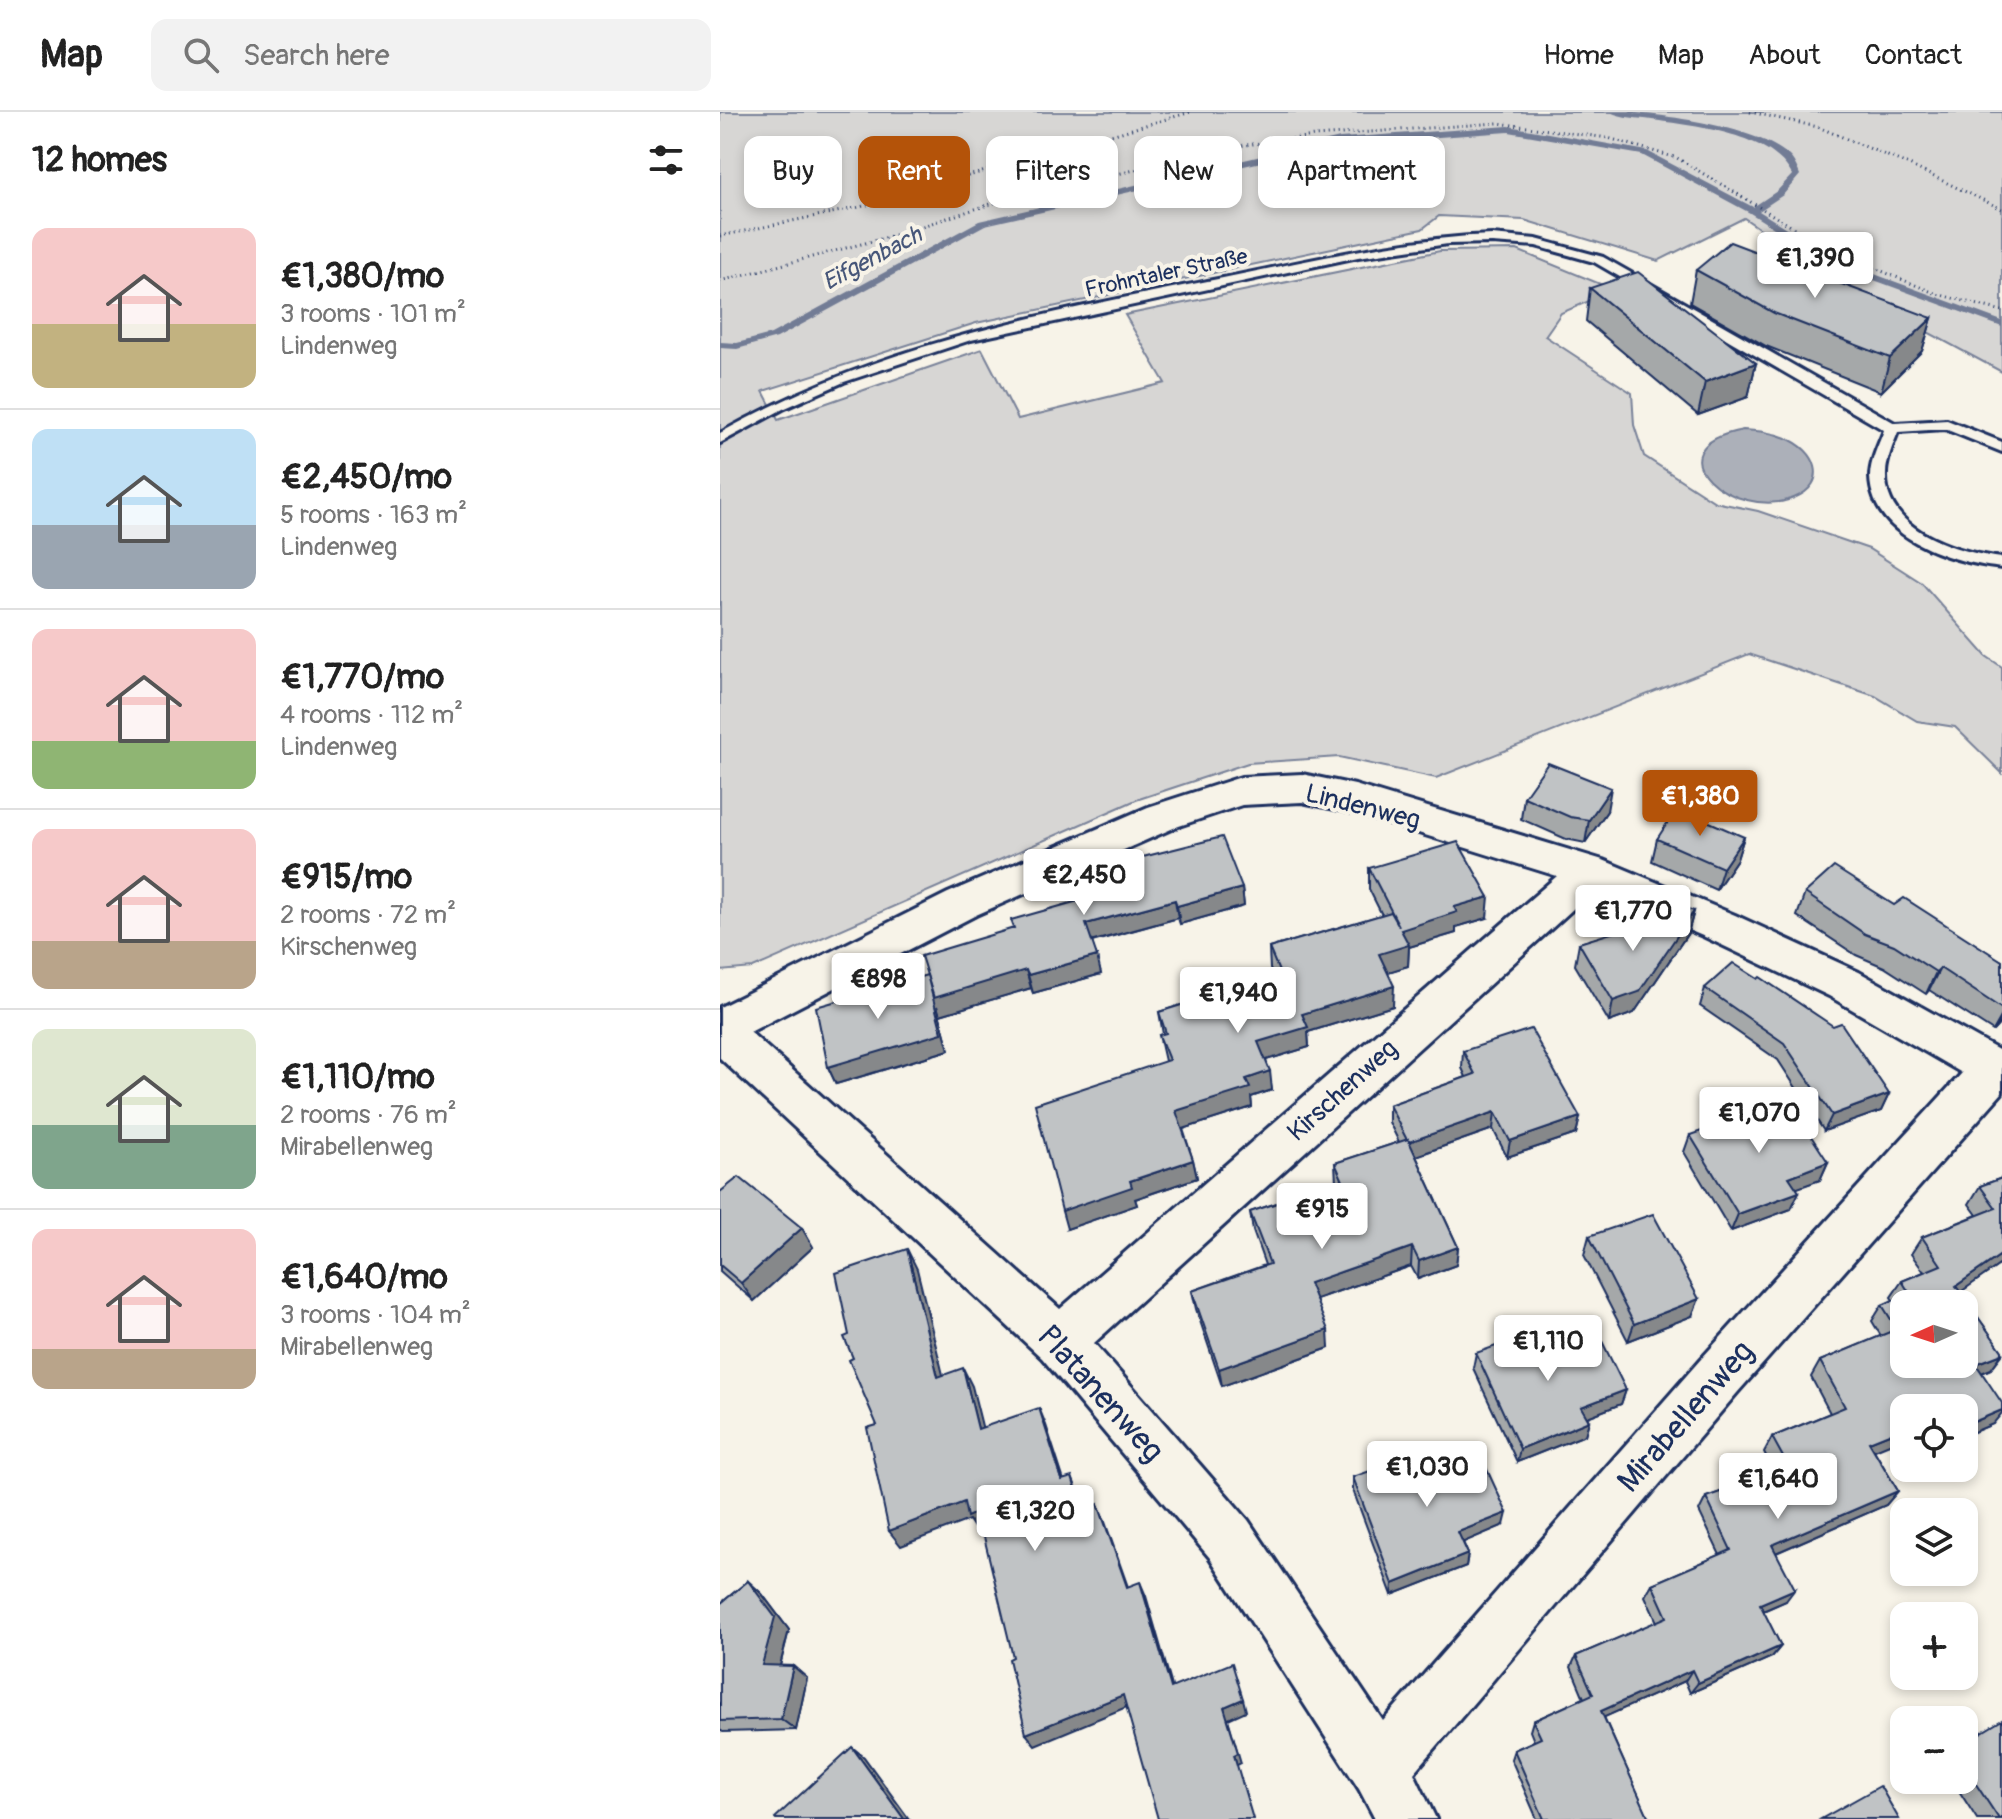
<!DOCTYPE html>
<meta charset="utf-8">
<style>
body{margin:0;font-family:Pangolin,sans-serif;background:#f2f2f2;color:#222;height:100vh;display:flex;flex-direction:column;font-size:30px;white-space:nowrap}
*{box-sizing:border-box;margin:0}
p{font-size:26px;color:#767676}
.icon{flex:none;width:44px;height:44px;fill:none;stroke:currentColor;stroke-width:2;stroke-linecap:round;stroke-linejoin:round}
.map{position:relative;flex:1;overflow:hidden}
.details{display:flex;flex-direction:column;background:#fff;width:720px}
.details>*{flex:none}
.top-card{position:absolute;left:24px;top:24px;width:760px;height:72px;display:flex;gap:16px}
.needle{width:52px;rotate:267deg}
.tools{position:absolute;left:1170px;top:1178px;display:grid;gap:16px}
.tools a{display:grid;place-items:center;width:88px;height:88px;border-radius:16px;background:#fff;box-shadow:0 4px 12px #0003;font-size:40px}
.price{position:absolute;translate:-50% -68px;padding:0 18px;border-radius:8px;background:#fff;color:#222;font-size:26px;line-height:52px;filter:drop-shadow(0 2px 4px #0008)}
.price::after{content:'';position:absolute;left:50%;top:48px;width:24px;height:18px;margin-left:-12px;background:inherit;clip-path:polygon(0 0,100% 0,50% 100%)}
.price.current{background:#b45309;color:#fff}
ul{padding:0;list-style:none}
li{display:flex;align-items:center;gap:24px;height:200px;padding:0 32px}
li+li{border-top:2px solid #e0e0e0}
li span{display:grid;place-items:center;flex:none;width:224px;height:160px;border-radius:16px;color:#555}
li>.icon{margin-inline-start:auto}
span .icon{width:96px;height:96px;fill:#fffc;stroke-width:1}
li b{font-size:34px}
h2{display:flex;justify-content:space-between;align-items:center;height:96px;padding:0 32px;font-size:34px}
.chip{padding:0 28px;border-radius:16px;background:#fff;box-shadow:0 4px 12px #0003;font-size:28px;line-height:72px}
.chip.current{background:#b45309;color:#fff}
header{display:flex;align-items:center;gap:48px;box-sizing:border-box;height:112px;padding:0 40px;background:#fff;border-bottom:2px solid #e0e0e0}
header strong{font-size:38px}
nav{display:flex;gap:44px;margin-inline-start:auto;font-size:28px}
.search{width:560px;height:72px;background:#f2f2f2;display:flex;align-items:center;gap:20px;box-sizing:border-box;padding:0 28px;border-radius:16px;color:#767676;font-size:30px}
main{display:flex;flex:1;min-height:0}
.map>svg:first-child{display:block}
.green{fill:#d7d6d4;stroke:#798299;stroke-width:2}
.water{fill:#acb0b9;stroke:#727c95;stroke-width:2}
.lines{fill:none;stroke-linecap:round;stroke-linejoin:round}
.stream{fill:#727c95;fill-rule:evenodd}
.service-casing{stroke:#1b2f5e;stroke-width:6}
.minor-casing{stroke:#1b2f5e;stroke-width:6}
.path{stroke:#1b2f5e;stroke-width:3;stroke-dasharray:1 4;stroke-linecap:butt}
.service{fill:#f7f3e8;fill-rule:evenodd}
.minor{fill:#f7f3e8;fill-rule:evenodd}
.wall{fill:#a5a8a9;stroke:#1b2f5e;stroke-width:2}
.shaded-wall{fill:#86888a;stroke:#1b2f5e;stroke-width:2}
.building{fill:#c0c3c5;stroke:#1b2f5e;stroke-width:2;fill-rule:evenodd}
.labels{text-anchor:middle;stroke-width:8;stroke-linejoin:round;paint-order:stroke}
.far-street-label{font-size:22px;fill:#1b2f5e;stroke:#f7f3e8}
.far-water-label{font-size:24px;font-style:italic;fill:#465679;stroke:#f7f3e8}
.street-label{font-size:26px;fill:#1b2f5e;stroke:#f7f3e8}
.near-street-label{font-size:32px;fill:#1b2f5e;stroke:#f7f3e8}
</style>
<header>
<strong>Map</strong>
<div class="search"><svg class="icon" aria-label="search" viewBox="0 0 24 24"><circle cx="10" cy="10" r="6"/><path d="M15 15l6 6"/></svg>Search here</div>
<nav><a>Home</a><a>Map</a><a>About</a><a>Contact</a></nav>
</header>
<main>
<section class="details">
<h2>12 homes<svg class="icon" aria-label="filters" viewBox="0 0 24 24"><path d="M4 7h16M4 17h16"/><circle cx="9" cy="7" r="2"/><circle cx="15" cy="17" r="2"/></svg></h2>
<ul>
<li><span style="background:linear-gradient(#f6c9c9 60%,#c2b280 0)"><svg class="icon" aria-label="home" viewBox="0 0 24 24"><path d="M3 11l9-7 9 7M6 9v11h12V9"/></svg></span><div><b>€1,380/mo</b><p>3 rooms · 101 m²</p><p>Lindenweg</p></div></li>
<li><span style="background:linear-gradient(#bfe0f5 60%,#9aa5b1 0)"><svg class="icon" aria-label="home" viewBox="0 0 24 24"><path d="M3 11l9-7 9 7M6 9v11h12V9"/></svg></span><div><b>€2,450/mo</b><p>5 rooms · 163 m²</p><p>Lindenweg</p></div></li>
<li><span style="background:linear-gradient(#f6c9c9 70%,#8fb573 0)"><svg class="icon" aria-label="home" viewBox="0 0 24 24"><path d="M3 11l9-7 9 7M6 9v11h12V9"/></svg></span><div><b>€1,770/mo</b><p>4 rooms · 112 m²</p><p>Lindenweg</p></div></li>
<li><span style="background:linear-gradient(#f6c9c9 70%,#b9a48a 0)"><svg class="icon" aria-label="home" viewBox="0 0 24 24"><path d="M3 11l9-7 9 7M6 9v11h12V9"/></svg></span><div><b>€915/mo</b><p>2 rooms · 72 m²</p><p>Kirschenweg</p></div></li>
<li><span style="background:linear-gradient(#dfe7d0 60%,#7fa58c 0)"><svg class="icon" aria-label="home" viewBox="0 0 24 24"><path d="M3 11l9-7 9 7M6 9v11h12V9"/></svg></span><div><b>€1,110/mo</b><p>2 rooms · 76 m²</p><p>Mirabellenweg</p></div></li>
<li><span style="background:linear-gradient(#f6c9c9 75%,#b9a48a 0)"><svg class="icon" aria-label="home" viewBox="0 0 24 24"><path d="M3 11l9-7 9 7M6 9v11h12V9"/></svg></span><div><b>€1,640/mo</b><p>3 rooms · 104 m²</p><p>Mirabellenweg</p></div></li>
</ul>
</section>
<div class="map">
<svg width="1282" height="1707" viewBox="0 0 1282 1707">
<rect width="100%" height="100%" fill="#f7f3e8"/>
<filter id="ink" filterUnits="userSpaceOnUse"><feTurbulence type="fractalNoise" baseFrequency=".0125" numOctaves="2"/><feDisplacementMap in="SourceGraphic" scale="16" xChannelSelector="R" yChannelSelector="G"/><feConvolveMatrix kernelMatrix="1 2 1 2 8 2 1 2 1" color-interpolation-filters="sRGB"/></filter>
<g filter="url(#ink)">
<!-- green -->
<polygon class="green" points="0,0 1282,0 1282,260 1131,179 1024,106 938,149 804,108 719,104 702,117 256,211 43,279 58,308 262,237 298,307 445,271 405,203 720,139 797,138 895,178 841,201 825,224 912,281 914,313 924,344 995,390 1038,399 1149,437 1202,471 1266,544 1282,555 1282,661 1235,615 1197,609 1155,584 1029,542 716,666 619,645 528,651 416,688 33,856 0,859"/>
<!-- water -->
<path class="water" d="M1023,318c15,1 29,2 43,8 30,12 45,45 8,60 -60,24 -149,-50 -51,-68z"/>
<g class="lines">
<!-- stream -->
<path class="stream" d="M890,0c42,0 152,14 181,46 4,5 7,12 9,17l-17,20 -24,16 80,50 163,60v6l-169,-62 -83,-52 -108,-58 -133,-23 -169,12 -355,81 -208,113 -40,11 -17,-1v-6l17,1 34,-9 208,-113 361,-83 169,-12 138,25 106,56 24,-16 15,-16c-21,-42 -98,-49 -140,-55 -13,-2 -30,-2 -42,-8z"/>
<defs>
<path id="service" d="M772,123l44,4 67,18 292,166 52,-3 55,22v10l-57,-23 -47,3c-5,13 -12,28 -12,42 -2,57 71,78 116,84v10c-50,-6 -130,-29 -132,-91 0,-16 9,-33 14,-47l-290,-168 -58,-16 -44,-3 -44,1 -90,13 -387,83 -127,42 -61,27 -63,34v-10c162,-91 323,-119 503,-155 90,-18 177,-40 269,-43z"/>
<path id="minor" d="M582,662l53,11 248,75 132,55 124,57 143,80v41l-265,300 -323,380 22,46h-61l-16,-30 -149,-231 -168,-200 -322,-300v-51l228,-114 200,-86 93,-30zM582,690l52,11 203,63 -497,433 -310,-277 226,-117 200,-88 66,-22zM874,778l111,47 124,59 133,77 -261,286 -318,362 -135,-201 -154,-177z"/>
</defs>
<!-- service casing -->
<use href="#service" class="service-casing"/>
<!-- minor casing -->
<use href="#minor" class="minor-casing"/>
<!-- path -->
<g class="path">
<polyline points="1030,0 1098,15 1187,52 1282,97"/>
<polyline points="0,124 140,95 471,0"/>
<polyline points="0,169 168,125 277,90 518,34 594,24 778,11 888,26 957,46 1111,138 1217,182 1282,199"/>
</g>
<!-- service -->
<use href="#service" class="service"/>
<!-- minor -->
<use href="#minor" class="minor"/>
</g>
<!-- wall -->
<g class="wall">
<polygon points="976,158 1212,206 1202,239 1161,280 1046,234 970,191"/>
<polygon points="870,176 1036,251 1028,285 978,303 866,209"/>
<polygon points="804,685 887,699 865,731 846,727 801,707"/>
<polygon points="1024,725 1017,747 996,778 932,749 937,727"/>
<polygon points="411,748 522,776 524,794 460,812 458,806 372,830 381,862 313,881 311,876 220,903 217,894 229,938 116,972 108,955 207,863 294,816 357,790 353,772 413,756"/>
<polygon points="649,756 767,806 736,815 736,821 689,835 688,854 667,860 673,894 588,920 589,935 546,948 552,978 531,985 532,995 463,1017 473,1048 477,1066 415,1087 417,1093 347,1117 445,949 439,923 443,922 439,900 553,864 550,857 549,836 662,803 649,777"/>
<polygon points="1085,781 1174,793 1282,849 1282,909 1273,919 1209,878 1206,882 1164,855 1136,843 1077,804"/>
<polygon points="974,799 968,821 914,901 889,910 855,853 859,831"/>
<polygon points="985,876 1169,982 1161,999 1104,1019 1058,948 980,894"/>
<polygon points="743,939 860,1005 856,1022 787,1045 773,1017 696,1044 738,1135 736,1153 698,1167 691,1154 596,1187 609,1236 502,1274 476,1197 472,1179 545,1153 533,1119 530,1100 616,1071 615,1051 679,1030 669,1010 669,993 746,965 742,956"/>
<polygon points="970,1023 1108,1050 1100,1068 1076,1076 1071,1097 1011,1119 964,1040"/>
<polygon points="1282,1066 1282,1151 1240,1180 1282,1239 1282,1243 1271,1257 1262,1261 1273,1312 1244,1324 1244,1296 1184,1296 1154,1338 1178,1379 1166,1393 1056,1441 1066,1489 1043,1499 1061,1534 1052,1545 970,1581 965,1569 884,1605 929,1707 817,1707 791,1647 794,1638 814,1629 810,1619 813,1609 864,1586 851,1555 856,1544 937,1510 925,1484 932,1472 1000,1443 979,1399 986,1385 1055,1361 1044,1340 1052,1325 1110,1301 1091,1265 1100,1249 1161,1224 1152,1209 1162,1193 1173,1188 1171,1185 1182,1169 1204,1160 1191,1142 1202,1125 1257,1103 1249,1092 1260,1074"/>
<polygon points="0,1080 82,1116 93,1135 34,1189 0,1159"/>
<polygon points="869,1124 972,1204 908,1229 864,1143"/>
<polygon points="838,1236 906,1278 901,1292 867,1305 869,1309 865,1323 797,1350 753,1256 756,1241"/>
<polygon points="715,1355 784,1413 743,1430 748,1442 746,1454 672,1483 633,1378 633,1365"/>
<polygon points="28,1469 42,1482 69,1518 60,1554 73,1554 87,1566 76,1618 3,1620 0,1618 0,1492"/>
<polygon points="1244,1631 1282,1707 1257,1707 1232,1668 1244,1668"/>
</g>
<!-- shaded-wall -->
<g class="shaded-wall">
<polygon points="1212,206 1202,239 1161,280 1170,246"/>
<polygon points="1036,251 1028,285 978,303 985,270"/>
<polygon points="891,676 887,699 865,731 869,708"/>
<polygon points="1024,725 1017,747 996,778 1003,756"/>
<polygon points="522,776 524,794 460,812 457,794"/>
<polygon points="769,785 767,806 736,815 736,821 689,835 688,854 659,863 659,842 681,818 734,795"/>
<polygon points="455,788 458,806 370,830 366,812"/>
<polygon points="974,799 968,821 914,901 889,910 893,889"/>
<polygon points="377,844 381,862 313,881 308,863"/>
<polygon points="1220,856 1209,878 1206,882 1216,860"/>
<polygon points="306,858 311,876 220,903 217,894 229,938 116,972 108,955 207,863"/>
<polygon points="674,874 673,894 588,920 589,935 540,950 538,930 582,902"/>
<polygon points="1282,903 1282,909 1273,919"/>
<polygon points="550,959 552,978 531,985 532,995 460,1018 456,999 526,967"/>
<polygon points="1169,982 1161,999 1104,1019 1112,1003"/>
<polygon points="775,1000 773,1017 687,1047 688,1030"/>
<polygon points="860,1005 856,1022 787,1045 790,1029"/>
<polygon points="473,1048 477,1066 415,1087 417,1093 347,1117 342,1099 410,1069"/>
<polygon points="1108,1050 1100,1068 1061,1082 1069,1065"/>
<polygon points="1079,1080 1071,1097 1011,1119 1018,1102"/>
<polygon points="82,1116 93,1135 34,1189 21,1171"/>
<polygon points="692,1135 691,1154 590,1189 589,1171"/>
<polygon points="738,1135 736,1153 698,1167 699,1149"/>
<polygon points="187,1137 197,1157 228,1283 218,1265"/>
<polygon points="1282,1142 1282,1151 1225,1191 1236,1174"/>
<polygon points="979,1187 972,1204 908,1229 914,1212"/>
<polygon points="608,1218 609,1236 502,1274 499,1257"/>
<polygon points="1282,1242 1271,1257 1244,1268 1256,1252"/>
<polygon points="243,1256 252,1274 267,1334 258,1317"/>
<polygon points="906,1278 901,1292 857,1309 861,1295"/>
<polygon points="319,1296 326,1313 349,1384 342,1368"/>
<polygon points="1282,1298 1282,1301 1273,1312 1244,1324 1244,1314"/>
<polygon points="869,1309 865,1323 797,1350 800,1337"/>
<polygon points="1184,1316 1184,1326 1138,1345 1149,1330"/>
<polygon points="352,1365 359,1382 369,1413 362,1398"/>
<polygon points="1178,1379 1166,1393 1044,1446 1052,1433"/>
<polygon points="244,1390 258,1400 267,1416 257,1420 249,1408 181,1434 169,1419"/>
<polygon points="378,1392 384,1407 413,1489 407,1475"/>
<polygon points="787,1401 784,1413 737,1433 738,1420"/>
<polygon points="748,1442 746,1454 672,1483 673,1472"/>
<polygon points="28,1469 42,1482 69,1518 57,1565 42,1553"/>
<polygon points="420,1470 426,1484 456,1588 451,1576"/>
<polygon points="1075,1477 1066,1489 1031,1504 1040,1492"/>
<polygon points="1061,1534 1052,1545 970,1581 978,1571"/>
<polygon points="73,1554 87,1566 76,1618 61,1607"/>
<polygon points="972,1558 965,1569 876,1609 881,1599"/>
<polygon points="403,1583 409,1594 315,1633 306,1622"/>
<polygon points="523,1587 526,1599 508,1607 521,1651 517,1653 514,1643 504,1595"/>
<polygon points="132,1635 144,1645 189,1707 184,1707"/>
</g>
<!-- building -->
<g class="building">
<polygon points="1010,130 1212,206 1170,246 1054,201 976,158"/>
<polygon points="918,160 1036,251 985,270 870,176"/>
<polygon points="828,651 891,676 869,708 850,705 804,685"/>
<polygon points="957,696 1024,725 1003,756 937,727"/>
<polygon points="502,725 522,776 457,794 455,788 366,812 377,844 308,863 306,858 214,886 201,844 294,816 291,808 358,789 353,772 414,756 411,748"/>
<polygon points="738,730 769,785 734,795 737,800 681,818 689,833 659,842 674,874 582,902 588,915 538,930 550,959 526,967 530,976 456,999 473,1048 410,1069 412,1075 342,1099 315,992 449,948 439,923 446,921 439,900 560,862 549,836 671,800 679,814 649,756"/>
<polygon points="1114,755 1174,793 1184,786 1282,849 1282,897 1220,856 1216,860 1174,833 1145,822 1085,781"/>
<polygon points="968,797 974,799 919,880 893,889 859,831"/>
<polygon points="1013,851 1038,867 1040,865 1113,914 1121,911 1169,982 1112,1003 1064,931 985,876"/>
<polygon points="207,863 222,921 108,955 96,895"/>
<polygon points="811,917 860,1005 790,1029 775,1000 689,1030 688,1027 687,1028 669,993 755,962 743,939"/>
<polygon points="1068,989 1108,1050 1069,1065 1079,1080 1018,1102 970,1023"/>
<polygon points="688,1027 738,1135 699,1149 692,1135 589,1171 608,1218 499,1257 472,1179 550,1152 530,1100 623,1069 615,1051"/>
<polygon points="19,1065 82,1116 21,1171 0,1153 0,1080"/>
<path d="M1282,1066v76l-46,32 46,65v3l-26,10 26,39v7l-38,16v-18h-60v20l-35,14 29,49 -126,54 23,44 -35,15 21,42 -83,37 -6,-13 -91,41 48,107 -105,1 -30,-69 27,-12 -8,-17 60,-27 -17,-38 91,-39 -15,-33 79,-34 -25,-53 83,-29 -17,-31 73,-30 -25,-46 77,-32 -15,-24 28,-11 -8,-13 39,-16 -19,-28 74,-29 -16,-22zM1184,1192h60v60h-60z"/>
<polygon points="933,1102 979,1187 914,1212 869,1124"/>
<polygon points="187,1137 218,1265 243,1256 258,1317 319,1296 342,1368 352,1365 362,1398 378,1392 407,1475 420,1470 451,1576 512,1551 523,1587 504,1595 518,1641 514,1643 533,1707 438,1707 403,1583 306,1622 289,1547 293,1545 258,1400 247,1405 244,1390 169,1419 147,1316 157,1313 129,1248 133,1246 124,1225 129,1223 116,1161"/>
<polygon points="827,1216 838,1236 878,1221 906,1278 861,1295 869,1309 800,1337 756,1241"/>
<polygon points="709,1338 715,1355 758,1338 787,1401 738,1420 748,1442 673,1472 633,1365"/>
<polygon points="28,1469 55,1505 42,1553 73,1554 61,1607 0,1609 0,1492"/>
<polygon points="1282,1608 1282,1707 1279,1707 1244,1654 1244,1631"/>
<polygon points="132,1635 184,1707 56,1707 55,1706"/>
<polygon points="1160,1674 1179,1707 1101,1707"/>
</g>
</g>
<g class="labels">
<!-- far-street labels -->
<g class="far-street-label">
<text transform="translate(446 160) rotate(-12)" y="8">Frohntaler Straße</text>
</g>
<!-- far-water labels -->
<g class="far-water-label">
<text transform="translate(152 146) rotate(-28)" y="8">Eifgenbach</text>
</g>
<!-- street labels -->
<g class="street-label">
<text transform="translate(643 694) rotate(14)" y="9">Lindenweg</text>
<text transform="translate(622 978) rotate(-42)" y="9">Kirschenweg</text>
</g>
<!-- near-street labels -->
<g class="near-street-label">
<text transform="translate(381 1281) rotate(48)" y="11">Platanenweg</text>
<text transform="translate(965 1304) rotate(-49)" y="11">Mirabellenweg</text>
</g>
</g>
</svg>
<div class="tools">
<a><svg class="needle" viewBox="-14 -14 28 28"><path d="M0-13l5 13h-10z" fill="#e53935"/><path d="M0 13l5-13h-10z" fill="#767676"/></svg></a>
<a><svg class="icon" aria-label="locate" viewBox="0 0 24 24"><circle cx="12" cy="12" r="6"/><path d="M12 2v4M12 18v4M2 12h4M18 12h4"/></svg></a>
<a><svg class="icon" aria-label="layers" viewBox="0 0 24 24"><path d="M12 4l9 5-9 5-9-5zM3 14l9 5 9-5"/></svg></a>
<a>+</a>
<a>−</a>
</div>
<b class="price" style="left:1095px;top:188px">€1,390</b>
<b class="price current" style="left:980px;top:726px">€1,380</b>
<b class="price" style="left:364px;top:805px">€2,450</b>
<b class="price" style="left:913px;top:841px">€1,770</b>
<b class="price" style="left:158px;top:909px">€898</b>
<b class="price" style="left:518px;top:923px">€1,940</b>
<b class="price" style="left:1039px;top:1043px">€1,070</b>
<b class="price" style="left:602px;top:1139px">€915</b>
<b class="price" style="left:828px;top:1271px">€1,110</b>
<b class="price" style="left:707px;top:1397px">€1,030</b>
<b class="price" style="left:1058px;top:1409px">€1,640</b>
<b class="price" style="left:315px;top:1441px">€1,320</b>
<div class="top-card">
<a class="chip">Buy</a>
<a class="chip current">Rent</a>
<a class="chip">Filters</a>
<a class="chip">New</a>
<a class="chip">Apartment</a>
</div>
</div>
</main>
